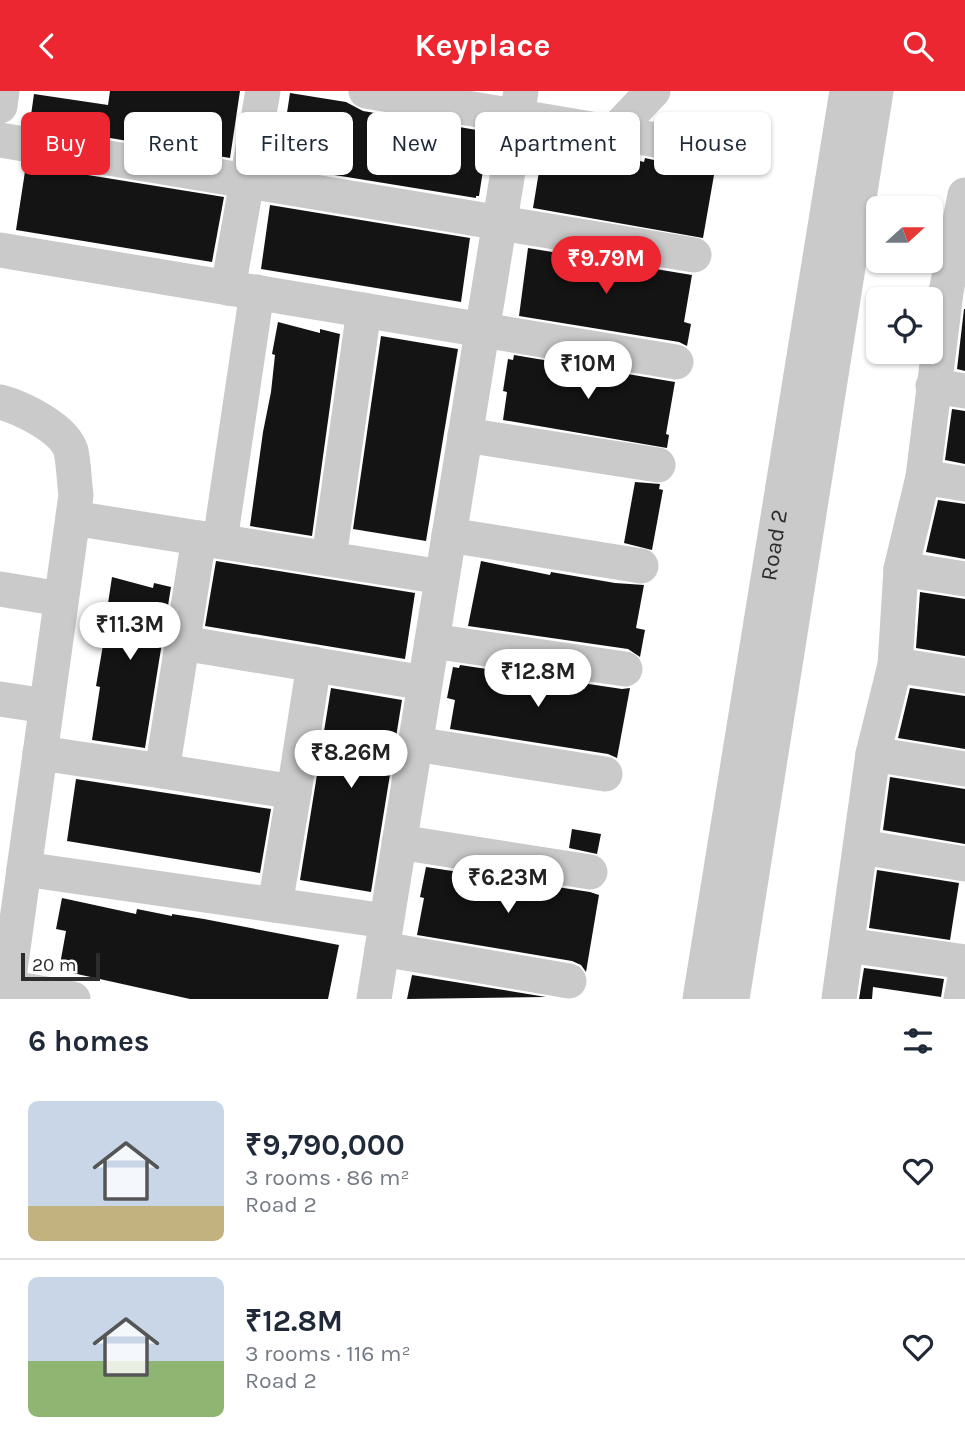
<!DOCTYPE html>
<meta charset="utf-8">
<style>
body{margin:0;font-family:Karla,sans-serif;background:#f6f6f7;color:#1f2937;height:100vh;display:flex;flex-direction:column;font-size:26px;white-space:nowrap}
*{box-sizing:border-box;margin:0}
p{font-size:23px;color:#747a83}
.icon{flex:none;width:38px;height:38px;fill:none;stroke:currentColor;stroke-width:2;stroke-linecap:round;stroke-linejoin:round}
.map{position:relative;height:908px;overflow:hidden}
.sheet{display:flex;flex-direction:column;background:#fff;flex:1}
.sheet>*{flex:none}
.guide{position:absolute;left:21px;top:21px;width:924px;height:63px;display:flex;gap:14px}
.needle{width:46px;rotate:69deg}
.buttons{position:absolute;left:866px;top:105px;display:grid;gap:14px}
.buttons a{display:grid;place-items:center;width:77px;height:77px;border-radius:10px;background:#fff;box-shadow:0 2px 5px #0004;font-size:35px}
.scale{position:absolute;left:21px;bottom:18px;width:79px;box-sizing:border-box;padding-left:7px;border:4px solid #2d2d2d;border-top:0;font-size:19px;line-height:24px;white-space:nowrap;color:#2d2d2d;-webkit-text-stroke:5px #fff;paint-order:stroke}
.price{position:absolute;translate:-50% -60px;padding:0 16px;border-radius:24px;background:#fff;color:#222;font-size:23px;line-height:46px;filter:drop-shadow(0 2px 4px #0008)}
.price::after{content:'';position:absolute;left:50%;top:42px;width:21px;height:16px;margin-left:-10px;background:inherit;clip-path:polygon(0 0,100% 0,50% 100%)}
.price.current{background:#ec2732;color:#fff}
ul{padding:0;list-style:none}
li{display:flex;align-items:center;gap:21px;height:175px;padding:0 28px}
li+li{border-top:2px solid #e0e1e3}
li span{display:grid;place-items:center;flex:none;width:196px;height:140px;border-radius:10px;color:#555}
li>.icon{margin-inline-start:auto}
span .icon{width:84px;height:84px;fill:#fffc;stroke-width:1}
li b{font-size:30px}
h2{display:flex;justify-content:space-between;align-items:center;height:84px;padding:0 28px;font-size:30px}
.tag{padding:0 24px;border-radius:10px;background:#fff;box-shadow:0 2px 5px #0004;font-size:24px;line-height:63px}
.tag.current{background:#ec2732;color:#fff}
header{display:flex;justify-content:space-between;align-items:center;height:91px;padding:0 28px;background:#ec2732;color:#fff;font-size:32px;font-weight:700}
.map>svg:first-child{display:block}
.building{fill:#141414}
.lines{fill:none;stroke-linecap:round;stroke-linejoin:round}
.minor{stroke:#cacaca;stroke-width:35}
.labels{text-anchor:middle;stroke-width:7;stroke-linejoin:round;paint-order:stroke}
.street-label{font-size:23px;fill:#2d2d2d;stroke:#fff}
</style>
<header><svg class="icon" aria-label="back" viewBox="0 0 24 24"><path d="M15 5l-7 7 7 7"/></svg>Keyplace<svg class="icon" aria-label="search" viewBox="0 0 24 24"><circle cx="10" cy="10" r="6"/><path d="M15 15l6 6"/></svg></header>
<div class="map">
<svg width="965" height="908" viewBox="0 0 965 908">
<rect width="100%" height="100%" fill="#fff"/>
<!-- building -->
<g class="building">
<polygon points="110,0 240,0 230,67 32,34 30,31 34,3 108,14"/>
<polygon points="290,2 346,11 363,20 489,41 479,105 476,105 476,107 279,75"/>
<polygon points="544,50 595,59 644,71 645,67 663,71 714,84 703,147 533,117"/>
<polygon points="26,74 224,106 212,171 16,139"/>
<polygon points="270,114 470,147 461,211 261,178"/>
<polygon points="528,157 692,184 684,231 691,233 687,255 679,251 519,225"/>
<polygon points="964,218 965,218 965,280 957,278"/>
<polygon points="278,231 320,242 320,238 340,243 312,445 250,435 263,341 271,301 275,264 272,263"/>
<polygon points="381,245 458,258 426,450 353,438"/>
<polygon points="514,264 675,291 666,343 669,344 667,357 503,329 507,301 503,300 508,268 513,269"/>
<polygon points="952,318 965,320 965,373 945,369"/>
<polygon points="635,391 660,393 659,398 663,399 652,459 624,452"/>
<polygon points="938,409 965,413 965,468 926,461"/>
<polygon points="216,470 415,502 405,568 205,535"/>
<polygon points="481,470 550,484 551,481 615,492 644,494 636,537 645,539 640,566 628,558 468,535"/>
<polygon points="112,486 153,497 154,492 171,496 145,657 92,649 100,596 96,595 109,519 107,519"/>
<polygon points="920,501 965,508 965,565 916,557"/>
<polygon points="460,574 622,598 630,597 617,667 608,663 450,638 455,609 447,607 453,576 459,577"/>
<polygon points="331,597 402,609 371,801 300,789"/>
<polygon points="910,597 965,605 965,658 898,647"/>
<polygon points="890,686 965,698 965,753 883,739"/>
<polygon points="76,688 271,718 260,782 67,750"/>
<polygon points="572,738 601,743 597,763 569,757"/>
<polygon points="426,776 590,801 599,804 586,881 581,874 572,870 417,844 424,807 420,806"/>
<polygon points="877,779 959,792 950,849 869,837"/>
<polygon points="62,807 136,823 137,818 172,825 172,823 204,828 339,854 328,908 190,908 59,879 66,840 56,838"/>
<polygon points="864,877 944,888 941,906 873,896 872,908 859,908"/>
<polygon points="412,884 546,906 407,908"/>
</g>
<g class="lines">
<!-- minor -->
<g class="minor">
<polyline points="366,0 733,62"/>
<polyline points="0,15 2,0"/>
<polyline points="614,41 653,0"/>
<polyline points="0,49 694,164"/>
<polyline points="0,159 676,271"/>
<polyline points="228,197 263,0"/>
<polyline points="933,295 965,300"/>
<path d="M0,311c22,6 64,26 71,49 3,14 3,30 5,44l-70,504"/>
<polyline points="465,344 658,374"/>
<polyline points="923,386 965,393"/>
<polyline points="73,427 442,486"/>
<polyline points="449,444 641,475"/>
<polyline points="199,447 162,680 294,701 275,814"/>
<polyline points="220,450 257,201"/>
<polyline points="329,467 364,219"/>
<polyline points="901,478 965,488"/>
<polyline points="0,498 61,508"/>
<polyline points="432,550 625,578"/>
<polyline points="182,552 425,592"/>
<polyline points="895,574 965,585"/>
<polyline points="0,608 46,615"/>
<polyline points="415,653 605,683"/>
<polyline points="40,662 162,680"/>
<polyline points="873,663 965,678"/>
<polyline points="294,701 314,573"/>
<polyline points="399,751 590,781"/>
<polyline points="861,756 965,773"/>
<polyline points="24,778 386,830"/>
<polyline points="847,854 965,871"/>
<polyline points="382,858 569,890"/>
<polyline points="7,896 73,908"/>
<polyline points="374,908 521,0"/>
<path id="s1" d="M700,908l147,-908"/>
<polyline points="732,908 876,0"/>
<polyline points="839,908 873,663 895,574 901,478 923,386 946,201 965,104"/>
<polyline points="961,908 965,887"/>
</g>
</g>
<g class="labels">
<!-- street labels -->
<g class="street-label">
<text dy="8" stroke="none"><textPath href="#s1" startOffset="460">Road 2</textPath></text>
</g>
</g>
</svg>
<div class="buttons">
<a><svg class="needle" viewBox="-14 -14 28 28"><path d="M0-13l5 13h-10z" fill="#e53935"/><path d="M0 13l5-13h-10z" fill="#747a83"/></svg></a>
<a><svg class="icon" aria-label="locate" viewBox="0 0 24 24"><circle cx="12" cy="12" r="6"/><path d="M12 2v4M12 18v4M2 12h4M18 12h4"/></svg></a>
</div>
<div class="scale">20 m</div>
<b class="price current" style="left:606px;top:205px">₹9.79M</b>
<b class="price" style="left:588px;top:310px">₹10M</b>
<b class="price" style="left:130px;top:571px">₹11.3M</b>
<b class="price" style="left:538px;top:618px">₹12.8M</b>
<b class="price" style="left:351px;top:699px">₹8.26M</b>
<b class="price" style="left:508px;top:824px">₹6.23M</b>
<div class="guide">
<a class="tag current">Buy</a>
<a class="tag">Rent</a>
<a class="tag">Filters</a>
<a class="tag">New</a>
<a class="tag">Apartment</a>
<a class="tag">House</a>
</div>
</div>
<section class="sheet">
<h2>6 homes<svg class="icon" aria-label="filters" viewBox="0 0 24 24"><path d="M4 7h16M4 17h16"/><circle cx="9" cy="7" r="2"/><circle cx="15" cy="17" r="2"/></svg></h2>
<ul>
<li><span style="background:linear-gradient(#c9d6e8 75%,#c2b280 0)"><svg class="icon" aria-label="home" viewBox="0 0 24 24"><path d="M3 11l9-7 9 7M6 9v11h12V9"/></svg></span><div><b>₹9,790,000</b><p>3 rooms · 86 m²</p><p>Road 2</p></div><svg class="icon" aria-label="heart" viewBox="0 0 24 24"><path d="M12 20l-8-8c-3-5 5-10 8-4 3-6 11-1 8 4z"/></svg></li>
<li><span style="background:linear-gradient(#c9d6e8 60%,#8fb573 0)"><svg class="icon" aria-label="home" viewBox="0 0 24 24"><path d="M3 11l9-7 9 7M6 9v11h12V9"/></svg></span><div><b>₹12.8M</b><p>3 rooms · 116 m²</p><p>Road 2</p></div><svg class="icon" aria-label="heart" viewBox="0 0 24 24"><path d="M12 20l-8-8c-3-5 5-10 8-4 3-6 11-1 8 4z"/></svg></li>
</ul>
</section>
